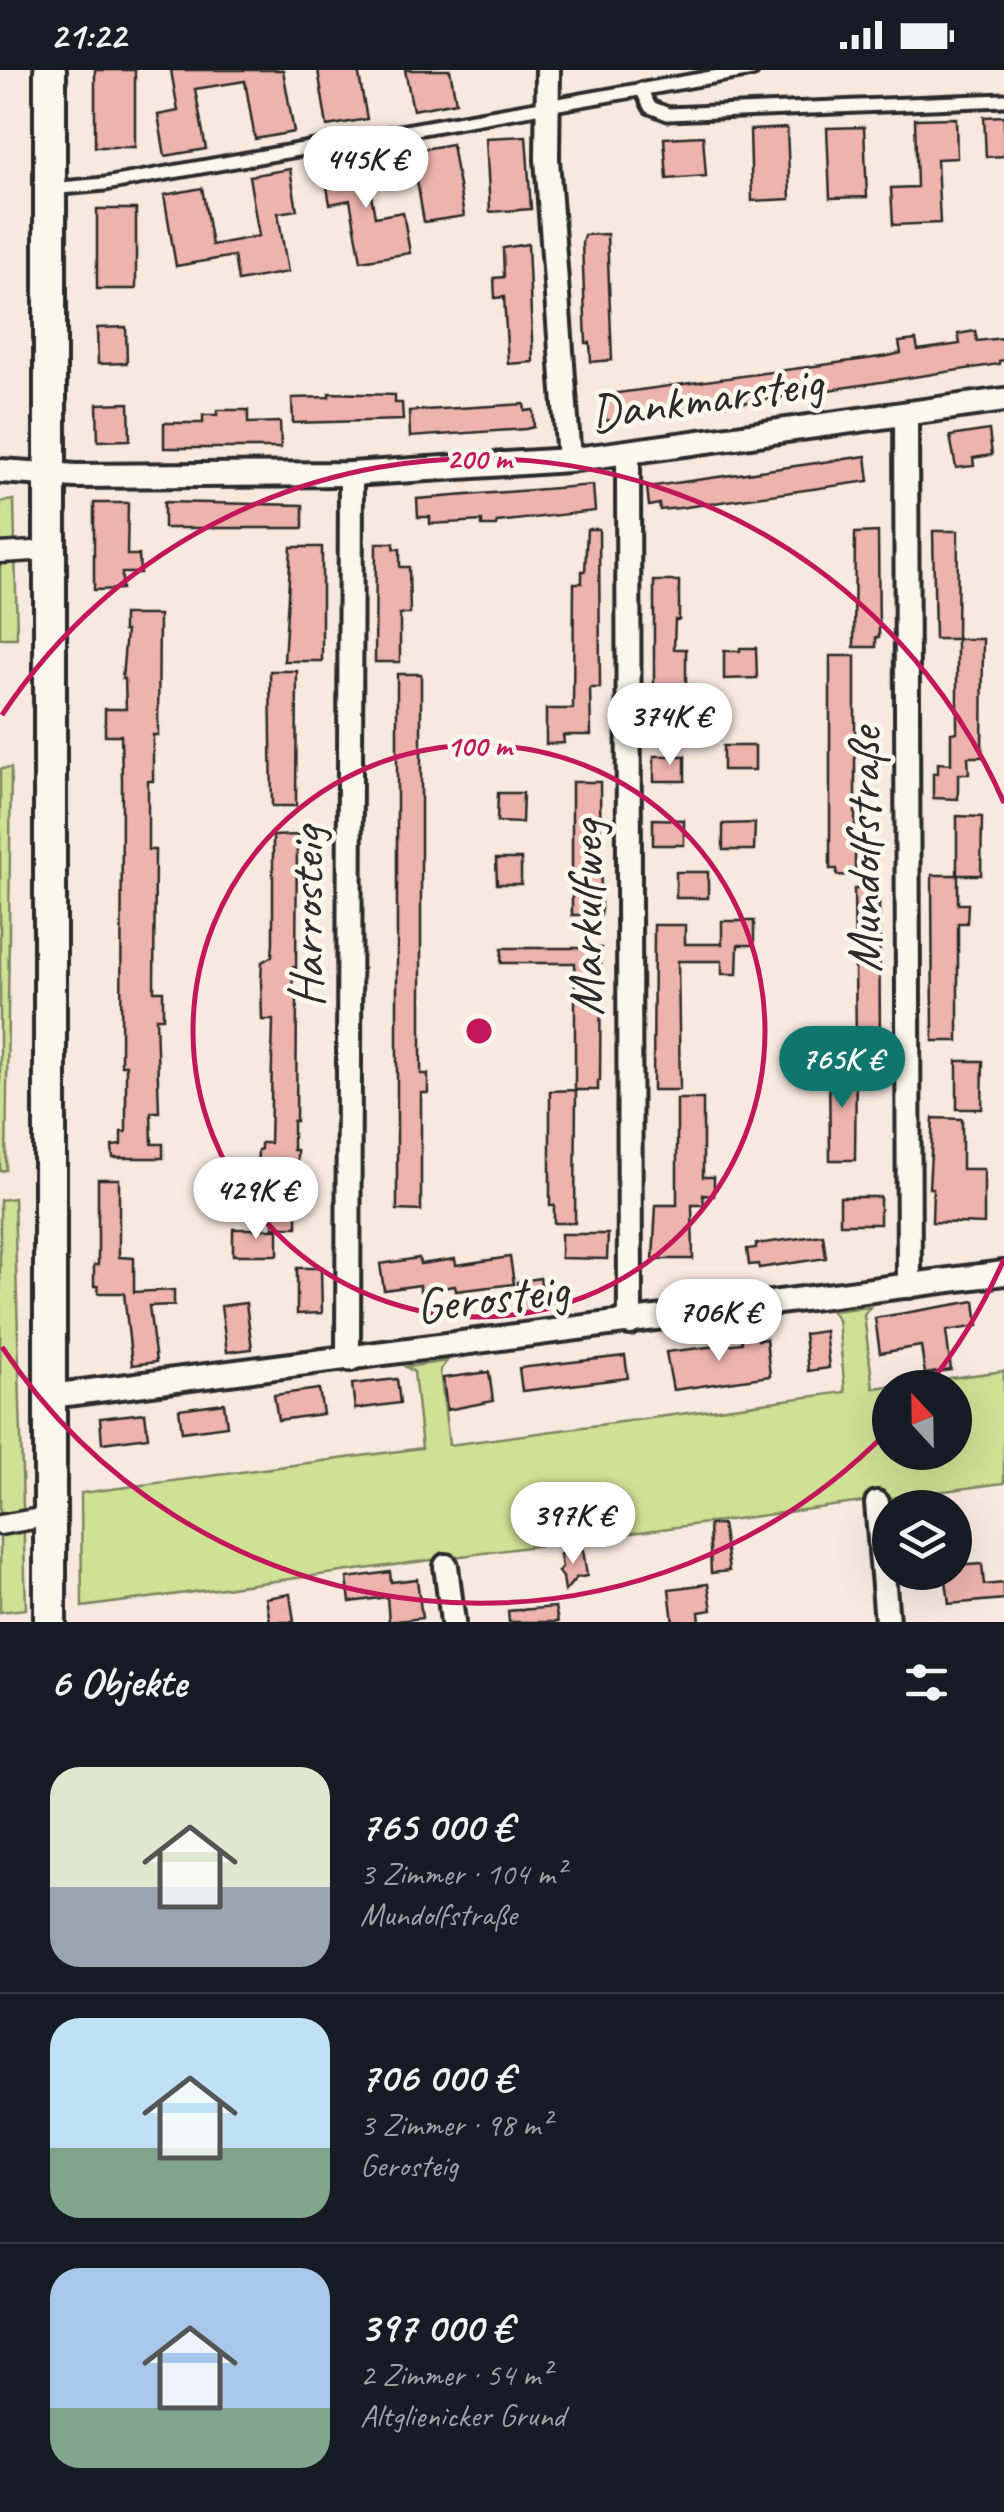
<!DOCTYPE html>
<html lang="de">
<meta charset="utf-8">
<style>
body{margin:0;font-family:Caveat,sans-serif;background:#20242c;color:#f1f3f6;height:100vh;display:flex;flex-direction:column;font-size:38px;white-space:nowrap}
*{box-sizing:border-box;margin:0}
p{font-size:32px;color:#9ea1a6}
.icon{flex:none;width:55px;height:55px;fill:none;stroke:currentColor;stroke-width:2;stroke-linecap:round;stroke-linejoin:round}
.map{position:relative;height:1552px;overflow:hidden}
.drawer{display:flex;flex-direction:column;background:#171b24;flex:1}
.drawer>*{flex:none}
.needle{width:65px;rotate:338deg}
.controls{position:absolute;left:872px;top:1300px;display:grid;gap:20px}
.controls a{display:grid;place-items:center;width:100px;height:100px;border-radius:50%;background:#171b24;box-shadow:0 10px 40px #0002;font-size:50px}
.price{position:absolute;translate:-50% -85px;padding:0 22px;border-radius:35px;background:#fff;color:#222;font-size:32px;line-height:65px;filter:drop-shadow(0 2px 5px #0008)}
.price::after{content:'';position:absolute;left:50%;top:60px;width:30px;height:22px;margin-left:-15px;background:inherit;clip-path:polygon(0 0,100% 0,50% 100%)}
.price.active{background:#0f766e;color:#fff}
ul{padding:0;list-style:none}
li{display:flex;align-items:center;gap:30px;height:250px;padding:0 50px}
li+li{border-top:2px solid #363941}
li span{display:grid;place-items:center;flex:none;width:280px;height:200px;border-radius:30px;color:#555}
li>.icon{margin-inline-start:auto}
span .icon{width:120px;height:120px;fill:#fffc;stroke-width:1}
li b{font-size:42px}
h2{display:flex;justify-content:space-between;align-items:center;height:120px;padding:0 50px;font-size:42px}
.status{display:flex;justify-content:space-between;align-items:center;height:70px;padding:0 50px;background:#171b24;direction:ltr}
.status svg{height:28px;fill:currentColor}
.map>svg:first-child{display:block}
.green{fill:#cfe195;stroke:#7d8660;stroke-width:2.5;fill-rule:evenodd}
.building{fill:#eeb3ad;stroke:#2b2b2b;stroke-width:2.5}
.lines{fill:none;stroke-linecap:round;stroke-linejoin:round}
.service-casing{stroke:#2b2b2b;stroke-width:19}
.pedestrian-casing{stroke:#2b2b2b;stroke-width:25}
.minor-casing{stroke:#2b2b2b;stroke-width:30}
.secondary-casing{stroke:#2b2b2b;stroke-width:38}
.service{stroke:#fbf7ec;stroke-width:11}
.pedestrian{stroke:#fbf7ec;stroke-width:18}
.minor{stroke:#fbf7ec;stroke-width:22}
.secondary{stroke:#fbf7ec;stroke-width:30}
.ring{fill:none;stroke:#c2185b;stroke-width:5}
.labels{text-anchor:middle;stroke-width:9;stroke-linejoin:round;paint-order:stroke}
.street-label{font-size:50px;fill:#2b2b2b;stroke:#fbf7ec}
.centre{fill:#c2185b;stroke:#fbf7ec;stroke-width:5}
.ring-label{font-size:30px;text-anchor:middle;font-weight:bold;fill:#c2185b;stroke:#fbf7ec;stroke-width:9;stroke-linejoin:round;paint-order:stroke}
</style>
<div class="status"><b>21:22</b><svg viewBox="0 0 49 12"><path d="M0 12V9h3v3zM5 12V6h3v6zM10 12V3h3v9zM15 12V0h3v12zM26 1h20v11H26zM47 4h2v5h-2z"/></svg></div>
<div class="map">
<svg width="1004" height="1552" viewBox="0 0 1004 1552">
<rect width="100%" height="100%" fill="#f8e9df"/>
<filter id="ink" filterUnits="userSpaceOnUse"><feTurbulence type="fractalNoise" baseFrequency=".01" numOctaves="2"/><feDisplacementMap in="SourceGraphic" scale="20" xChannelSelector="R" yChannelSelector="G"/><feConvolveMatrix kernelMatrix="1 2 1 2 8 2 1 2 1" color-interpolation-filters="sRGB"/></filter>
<g filter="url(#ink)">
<!-- green -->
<g class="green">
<polygon points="14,430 17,568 0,568 0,432"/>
<polygon points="11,698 6,1100 0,1101 0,699"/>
<polygon points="14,1128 26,1539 0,1542 0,1130"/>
<path d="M870,1237l-6,8 9,73 131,-17v112l-922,124 -1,-114 341,-45 -8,-76 -8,-5 41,-6 -7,9 9,75 396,-53 -7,-72 -7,-9zM890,1318h65v64h-65z"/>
</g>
<!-- building -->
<g class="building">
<rect x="95" y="0" width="40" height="77"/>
<polygon points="171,0 283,0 294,62 255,69 245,11 195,19 206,79 165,86 158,45 178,41"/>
<polygon points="318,0 358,0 367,49 327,56"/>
<polygon points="405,0 450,0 456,32 413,40"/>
<polygon points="1004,46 1004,86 986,87 984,47"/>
<polygon points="956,48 957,88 937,89 940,153 893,155 891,118 917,117 915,49"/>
<polygon points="864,57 867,127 830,128 827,58"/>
<polygon points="787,58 790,129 752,131 750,60"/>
<polygon points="526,66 531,139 490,142 486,68"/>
<polygon points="703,66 706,106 667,109 664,68"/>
<polygon points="452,74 464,146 424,152 412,81"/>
<polygon points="364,86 375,147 403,142 410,183 361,191 350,130 330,134 323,94"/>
<polygon points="290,99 297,140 278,143 288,202 238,211 234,186 176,196 164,125 202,118 212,175 259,166 249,106"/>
<rect x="97" y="139" width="39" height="80"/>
<polygon points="607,164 612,290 591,292 590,273 586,273 582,173 584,165"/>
<polygon points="528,174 533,292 508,294 504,227 495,228 494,208 504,207 503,178"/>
<polygon points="126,257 127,293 98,294 97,258"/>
<polygon points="975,261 977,271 1004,268 1004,290 999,291 999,294 763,330 606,351 603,325 888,286 901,283 899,272 916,270 918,280 960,274 958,264"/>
<polygon points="329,323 395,325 395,333 402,333 403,350 293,353 292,328 329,327"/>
<polygon points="129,333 130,370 98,371 97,334"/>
<polygon points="524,334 525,341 533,340 534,357 526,359 410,367 409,341"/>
<polygon points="217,340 248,340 248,353 280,352 281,378 164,378 164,353 203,353 203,345 217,345"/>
<polygon points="989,360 992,385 973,388 974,396 956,398 950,366"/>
<polygon points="866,386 869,411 679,438 660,440 659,434 649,436 647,417"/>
<polygon points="593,415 595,441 497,452 496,456 482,456 482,451 430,454 430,447 418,447 417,429"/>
<polygon points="164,432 303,435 303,458 164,458"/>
<polygon points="94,433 128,433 127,485 139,485 140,503 122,503 122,519 94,520"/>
<polygon points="587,459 599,459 600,618 590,618 591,665 563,665 564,673 546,674 546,639 573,639 574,513 582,513 582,501 585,501"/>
<polygon points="933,461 958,461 957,569 935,569"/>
<polygon points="878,462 879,567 876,567 876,577 854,577 855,463"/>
<polygon points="376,473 394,473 394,479 400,479 400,497 409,497 410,544 400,544 400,592 375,592"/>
<polygon points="291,477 322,477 322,591 284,591"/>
<polygon points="654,511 679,511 679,550 675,550 674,579 686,579 686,619 654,618"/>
<polygon points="123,545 159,545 158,665 153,665 153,711 148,711 148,780 155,780 154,921 163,921 163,948 156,948 159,1042 151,1042 152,1074 163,1074 163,1088 113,1088 112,1076 121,1075 121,1062 126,1062 126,995 121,995 122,711 121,665 105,665 105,639 126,639 125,609 122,609 126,561 123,561"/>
<polygon points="957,569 983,569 982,687 968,687 969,704 958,704 958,729 933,728 933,703 938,703 938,693 951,694 951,663 957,662"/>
<polygon points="740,578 756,578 757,608 724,609 724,581 740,581"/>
<polygon points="830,586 855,586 855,806 837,805 837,799 830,799"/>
<polygon points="270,601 297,601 296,736 272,736"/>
<polygon points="397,604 421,604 421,1004 428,1004 428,1023 421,1023 421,1141 397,1140"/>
<polygon points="677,632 708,632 708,659 677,658"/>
<rect x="723" y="676" width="32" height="24"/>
<rect x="654" y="686" width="31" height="25"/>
<polygon points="572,712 600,712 601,845 572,845"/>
<polygon points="498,723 523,723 522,753 497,752"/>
<polygon points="957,746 982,747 981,805 958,805 958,834 968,834 967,853 958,853 958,971 933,971 932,805 957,805"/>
<polygon points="653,749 684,750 684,775 653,775"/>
<polygon points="755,753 754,780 723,780 723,754"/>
<polygon points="297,765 296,898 293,897 293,927 297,927 296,1051 293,1051 293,1080 297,1080 297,1104 257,1103 258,1080 261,1079 261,1073 270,1073 273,950 262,950 261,911 262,892 272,886 273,872 273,766"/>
<polygon points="496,789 521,789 521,814 497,814"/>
<rect x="676" y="802" width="32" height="26"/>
<polygon points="854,819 879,819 880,974 856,974"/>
<polygon points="722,851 754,851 754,875 738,875 737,904 722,904 722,891 678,891 680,1020 653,1020 654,855 685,855 685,874 722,874"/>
<polygon points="502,878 601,878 600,1011 598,1011 598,1020 576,1020 575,1153 554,1153 554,1135 550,1135 550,1021 575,1020 575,893 501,893"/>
<polygon points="957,991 983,991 982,1039 957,1039"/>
<polygon points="829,993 856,993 855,1090 830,1090"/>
<polygon points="677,1029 703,1029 703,1107 714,1107 714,1126 703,1125 704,1135 692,1135 693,1189 653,1189 656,1135 677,1135"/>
<polygon points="933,1048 962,1049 962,1099 984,1099 984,1154 932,1152 933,1118 929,1118"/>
<polygon points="98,1109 119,1109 119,1187 134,1188 134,1222 174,1220 174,1235 149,1236 156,1292 132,1295 124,1223 98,1223 98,1216 94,1216 94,1195 98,1195"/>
<rect x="840" y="1127" width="40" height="27"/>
<rect x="273" y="1133" width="24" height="24"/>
<rect x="233" y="1159" width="45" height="26"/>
<polygon points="561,1164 608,1164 607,1189 561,1188"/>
<polygon points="823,1165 826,1188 759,1198 758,1194 749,1195 747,1179 756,1178 756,1174"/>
<polygon points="510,1187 514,1214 456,1221 455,1216 420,1221 420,1215 384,1220 380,1194 419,1188 420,1194 455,1189 456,1195"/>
<polygon points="297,1198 321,1198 322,1243 297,1244"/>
<polygon points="540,1208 545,1239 520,1243 517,1212"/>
<polygon points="975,1231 978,1256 946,1261 951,1300 925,1304 921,1276 880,1283 875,1248"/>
<polygon points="246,1233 252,1279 227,1282 221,1236"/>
<polygon points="825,1261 829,1298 808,1301 804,1264"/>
<polygon points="757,1263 758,1270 766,1269 770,1306 673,1320 666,1282 742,1273 741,1265"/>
<polygon points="625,1286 628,1308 522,1321 519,1298"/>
<polygon points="489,1302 493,1331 447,1340 443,1308"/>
<polygon points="397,1309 400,1333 355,1339 352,1314"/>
<polygon points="319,1319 323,1344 278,1350 274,1325"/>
<polygon points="224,1333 227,1356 182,1362 179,1339"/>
<polygon points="145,1343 148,1367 102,1373 100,1348"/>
<polygon points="722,1454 729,1501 711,1503 709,1455"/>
<polygon points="583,1480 587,1506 576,1508 565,1521 563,1507 558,1502 562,1498 560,1484"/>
<polygon points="982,1494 984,1515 1004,1513 1004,1529 949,1534 945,1502 955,1502 955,1496"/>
<polygon points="390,1502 391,1512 417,1509 422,1548 389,1552 387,1527 350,1532 347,1508"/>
<polygon points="708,1514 712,1540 699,1542 700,1552 673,1552 669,1519"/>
<polygon points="290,1524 294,1552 270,1552 266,1528"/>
<polygon points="555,1537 558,1552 509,1552 508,1541"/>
</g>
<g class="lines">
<defs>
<g id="service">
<polyline points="641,19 650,37 668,44 1004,30"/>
<polyline points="50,119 105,114 752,0"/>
</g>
<g id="pedestrian">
<polyline points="0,483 51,480"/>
<polyline points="0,1455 51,1446"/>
</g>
<g id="minor">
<polyline points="548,0 547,89 569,390"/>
<polyline points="906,344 909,1216"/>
<polyline points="628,384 630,1253"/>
<polyline points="0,401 76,406 351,404 569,390 1004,330"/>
<polyline points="351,404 348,1280 351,1289"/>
<polyline points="51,1326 1004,1203"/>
<polyline points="877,1433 887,1552"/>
<polyline points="446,1496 453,1552"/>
</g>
<polyline id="secondary" points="50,0 50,1552"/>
</defs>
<!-- service casing -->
<use href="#service" class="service-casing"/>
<!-- pedestrian casing -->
<use href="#pedestrian" class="pedestrian-casing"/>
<!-- minor casing -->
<use href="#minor" class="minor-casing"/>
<!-- secondary casing -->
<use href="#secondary" class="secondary-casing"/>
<!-- service -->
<use href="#service" class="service"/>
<!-- pedestrian -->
<use href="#pedestrian" class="pedestrian"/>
<!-- minor -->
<use href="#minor" class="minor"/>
<!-- secondary -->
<use href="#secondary" class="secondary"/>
</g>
</g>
<!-- distance rings -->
<g class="ring">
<circle cx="479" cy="961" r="286"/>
<path d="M1004 1189A572 572 0 0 1 927 1317M887 1362A572 572 0 0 1 2 1277M2 645A572 572 0 0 1 1004 733"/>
</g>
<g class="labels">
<!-- street labels -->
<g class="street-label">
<text transform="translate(706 326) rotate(-8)" y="18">Dankmarsteig</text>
<text transform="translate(862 780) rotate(-90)" y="18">Mundolfstraße</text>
<text transform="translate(305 847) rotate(-90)" y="18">Harrosteig</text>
<text transform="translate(584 848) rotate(-90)" y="18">Markulfweg</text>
<text transform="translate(492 1226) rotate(-7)" y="18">Gerosteig</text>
</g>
</g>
<circle cx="479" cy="961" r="15" class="centre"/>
<g class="ring-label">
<text x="479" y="399">200 m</text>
<text x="479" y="686">100 m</text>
</g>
</svg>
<div class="controls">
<a><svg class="needle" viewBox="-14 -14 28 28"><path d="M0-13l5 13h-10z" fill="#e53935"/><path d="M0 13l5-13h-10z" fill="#9ea1a6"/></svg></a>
<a><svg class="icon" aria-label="layers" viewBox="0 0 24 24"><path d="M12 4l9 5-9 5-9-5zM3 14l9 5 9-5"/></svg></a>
</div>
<b class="price" style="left:366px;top:141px">445K €</b>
<b class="price" style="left:670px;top:698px">374K €</b>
<b class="price active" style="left:842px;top:1041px">765K €</b>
<b class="price" style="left:256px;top:1172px">429K €</b>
<b class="price" style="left:719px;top:1294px">706K €</b>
<b class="price" style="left:573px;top:1497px">397K €</b>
</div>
<section class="drawer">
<h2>6 Objekte<svg class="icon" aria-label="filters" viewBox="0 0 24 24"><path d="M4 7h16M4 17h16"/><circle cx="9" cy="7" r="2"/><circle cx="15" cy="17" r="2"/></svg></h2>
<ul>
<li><span style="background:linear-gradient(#dfe7d0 60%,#9aa5b1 0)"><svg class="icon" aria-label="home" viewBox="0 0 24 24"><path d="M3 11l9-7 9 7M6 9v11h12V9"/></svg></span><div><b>765 000 €</b><p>3 Zimmer · 104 m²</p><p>Mundolfstraße</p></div></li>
<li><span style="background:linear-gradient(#bfe0f5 65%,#7fa58c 0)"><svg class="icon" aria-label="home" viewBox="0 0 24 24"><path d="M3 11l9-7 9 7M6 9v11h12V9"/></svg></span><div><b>706 000 €</b><p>3 Zimmer · 98 m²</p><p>Gerosteig</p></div></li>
<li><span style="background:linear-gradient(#a9c7e8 70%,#7fa58c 0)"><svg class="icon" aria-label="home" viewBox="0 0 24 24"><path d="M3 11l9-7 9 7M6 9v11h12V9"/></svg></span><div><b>397 000 €</b><p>2 Zimmer · 54 m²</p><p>Altglienicker Grund</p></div></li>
</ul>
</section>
